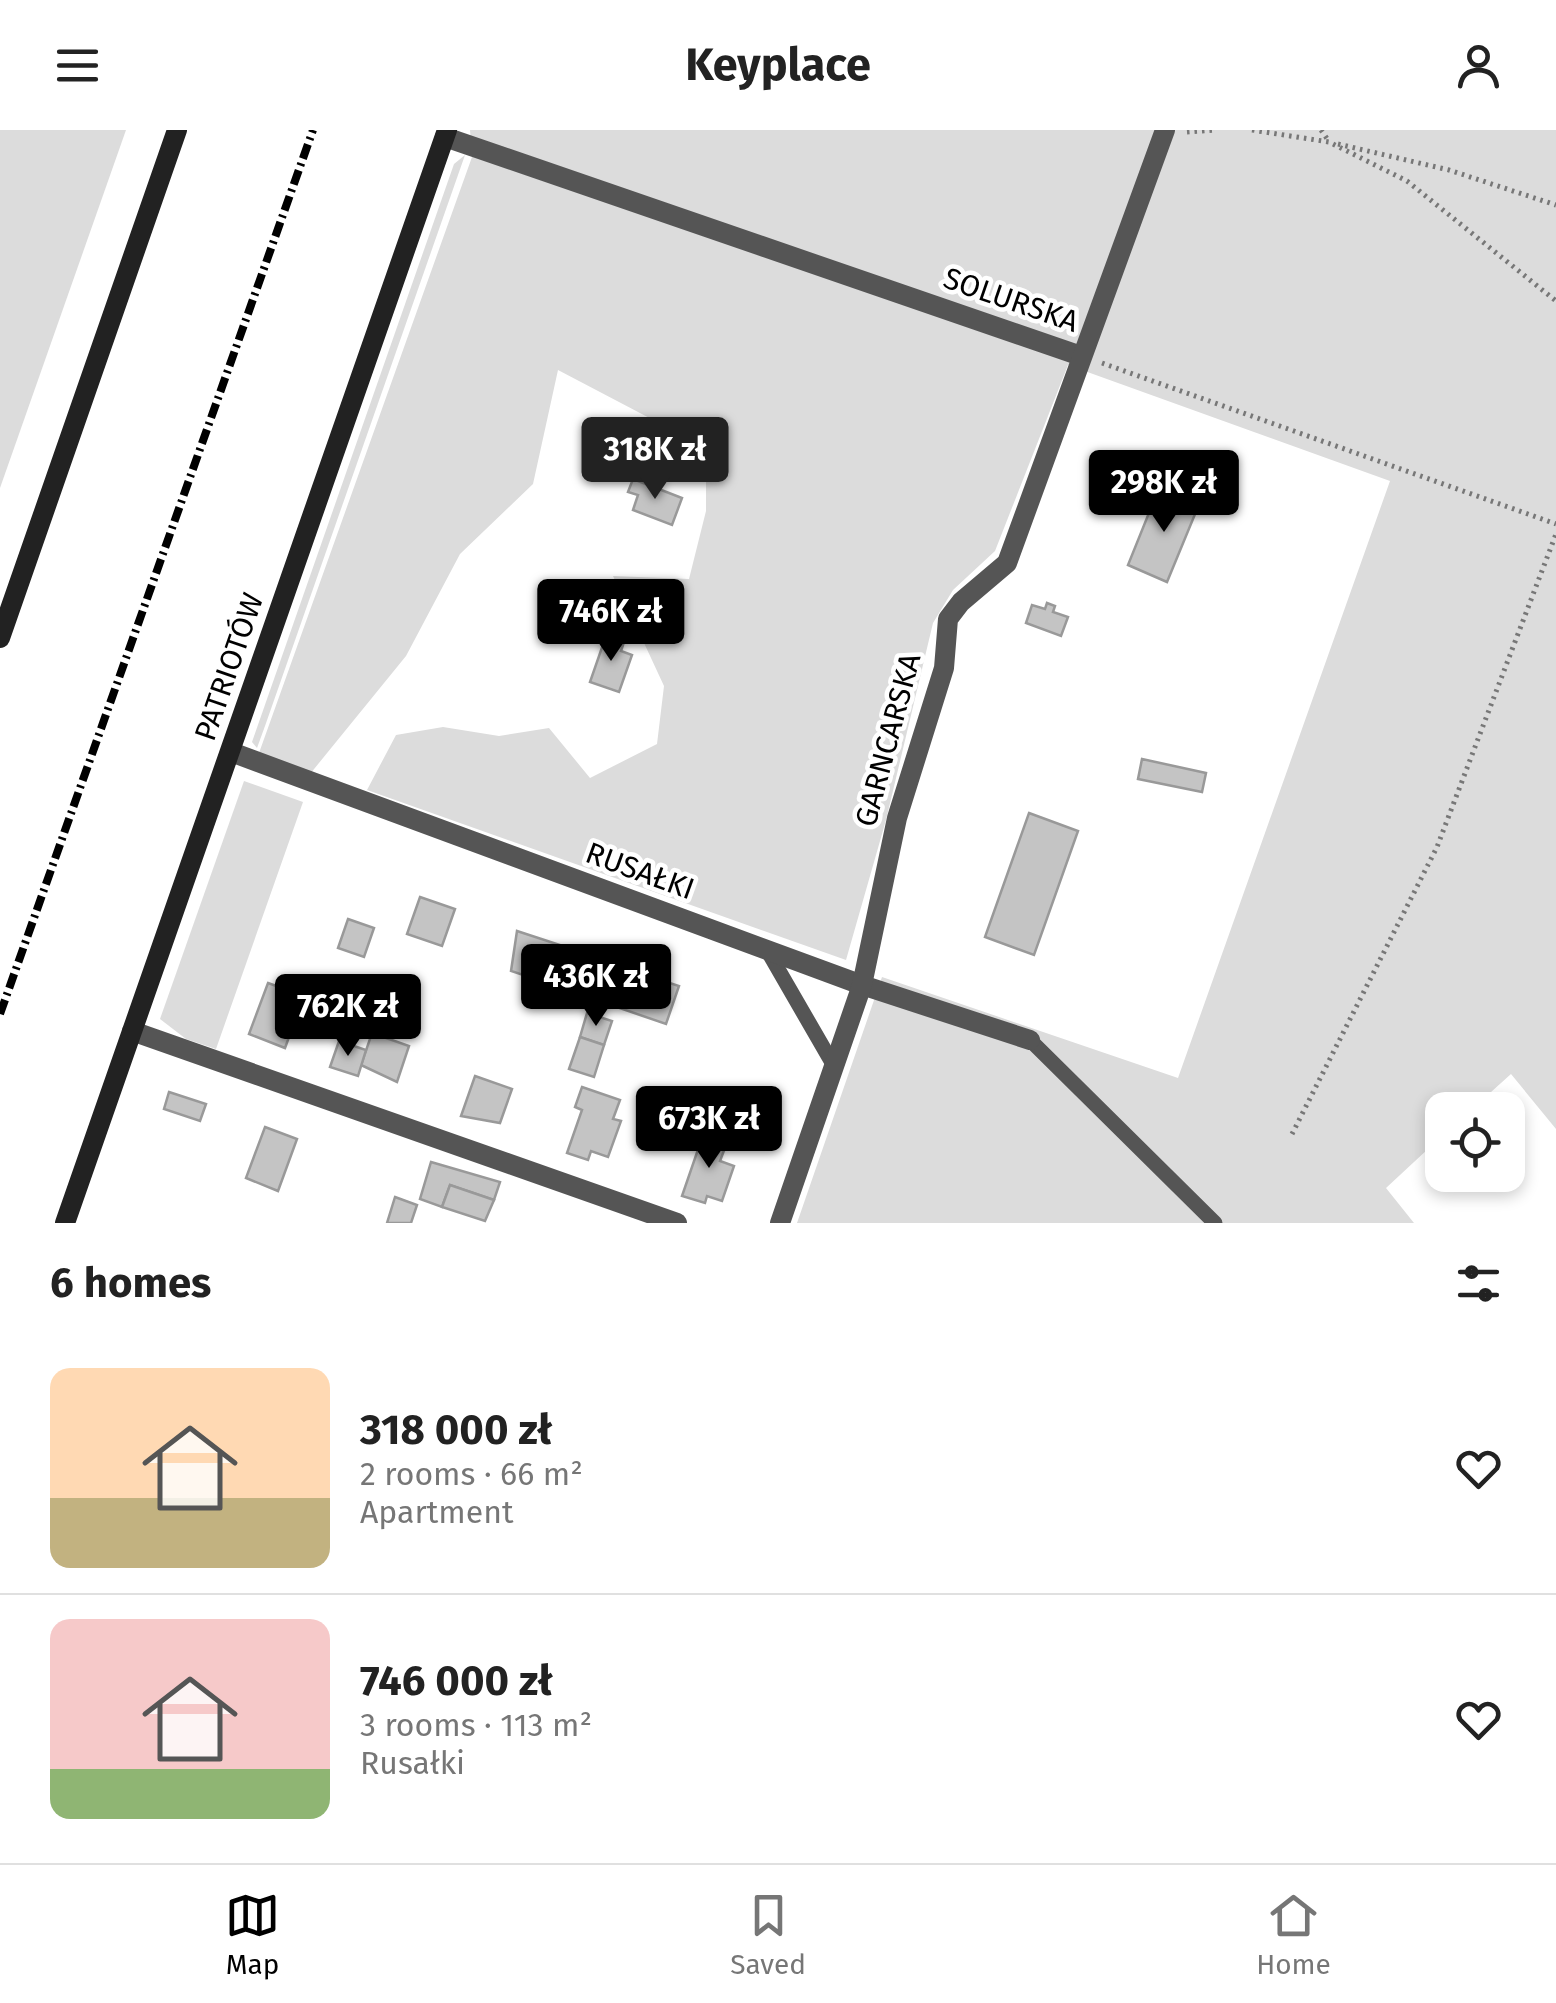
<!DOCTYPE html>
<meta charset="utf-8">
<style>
body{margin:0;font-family:"Fira Sans",sans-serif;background:#f6f6f6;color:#222;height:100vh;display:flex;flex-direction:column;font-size:38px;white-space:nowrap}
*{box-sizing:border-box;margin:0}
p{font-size:32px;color:#767676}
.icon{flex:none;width:55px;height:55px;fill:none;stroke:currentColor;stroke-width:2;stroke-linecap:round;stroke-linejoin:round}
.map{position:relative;height:1093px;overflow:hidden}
.sheet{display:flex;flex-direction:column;background:#fff;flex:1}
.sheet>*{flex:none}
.fabs{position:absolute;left:1425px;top:962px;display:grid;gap:20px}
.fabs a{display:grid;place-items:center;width:100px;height:100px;border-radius:20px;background:#fff;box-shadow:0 5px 15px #0003;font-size:50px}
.price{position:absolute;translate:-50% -85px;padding:0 22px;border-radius:10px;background:#000;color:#fff;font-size:32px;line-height:65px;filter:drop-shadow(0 2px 5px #0008)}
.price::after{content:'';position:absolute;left:50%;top:60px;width:30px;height:22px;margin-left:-15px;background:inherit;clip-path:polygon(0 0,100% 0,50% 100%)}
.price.on{background:#222;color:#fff}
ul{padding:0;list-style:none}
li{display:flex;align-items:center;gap:30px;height:250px;padding:0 50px}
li+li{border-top:2px solid #e0e0e0}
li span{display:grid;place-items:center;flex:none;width:280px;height:200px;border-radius:20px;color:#555}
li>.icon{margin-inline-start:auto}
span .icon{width:120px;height:120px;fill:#fffc;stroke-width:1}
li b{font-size:42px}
h2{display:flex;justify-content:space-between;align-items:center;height:120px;padding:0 50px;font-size:42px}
header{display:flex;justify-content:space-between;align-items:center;height:130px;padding:0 50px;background:#fff;font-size:45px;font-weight:700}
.tab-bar{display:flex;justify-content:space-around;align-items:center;height:140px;border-top:2px solid #e0e0e0;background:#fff;font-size:28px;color:#767676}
.tab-bar a{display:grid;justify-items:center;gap:5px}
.tab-bar .on{color:#000}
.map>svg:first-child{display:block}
.green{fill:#dcdcdc}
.building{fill:#c4c4c4;stroke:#999;stroke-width:2.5}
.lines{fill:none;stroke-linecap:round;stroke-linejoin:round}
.path{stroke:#777;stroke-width:5;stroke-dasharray:2.5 5;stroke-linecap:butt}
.lane{stroke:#555;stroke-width:15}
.street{stroke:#555;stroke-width:20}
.secondary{stroke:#222;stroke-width:20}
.rail{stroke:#000;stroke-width:8;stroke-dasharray:15 5 2.5 5;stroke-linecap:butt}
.labels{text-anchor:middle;stroke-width:9;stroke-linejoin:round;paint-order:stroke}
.street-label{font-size:30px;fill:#000;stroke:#fff}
</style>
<header><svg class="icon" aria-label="menu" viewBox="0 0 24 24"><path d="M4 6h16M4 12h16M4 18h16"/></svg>Keyplace<svg class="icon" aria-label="person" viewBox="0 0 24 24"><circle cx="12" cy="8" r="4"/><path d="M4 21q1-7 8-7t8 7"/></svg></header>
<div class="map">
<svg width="1556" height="1093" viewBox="0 0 1556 1093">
<rect width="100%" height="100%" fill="#fff"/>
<!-- green -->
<g class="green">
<polygon points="0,0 126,0 0,358"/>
<polygon points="470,0 1556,0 1556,999 1511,944 1471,980 1442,980 1442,1006 1386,1058 1414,1093 797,1093 882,847 1178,948 1390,351 1068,235 995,421 953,460 933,493 886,690 846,830 367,660 396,605 443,597 499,606 549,598 590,648 657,614 664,556 613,446 689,449 706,381 706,338 659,293 558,240 533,354 460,424 406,526 310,644 259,623 472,27"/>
<polygon points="465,25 265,596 257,618 252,612 454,34"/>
<polygon points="244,651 303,672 216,919 186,909 160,889"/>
</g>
<!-- building -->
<g class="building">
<polygon points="633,349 682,368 672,395 633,380 638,365 628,362"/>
<polygon points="1170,360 1200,372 1167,452 1128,435 1155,368 1165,372"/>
<polygon points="1047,473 1055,476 1053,482 1068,487 1061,506 1026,493 1032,475 1045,479"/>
<polygon points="607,503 625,509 621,521 632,525 619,562 590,552"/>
<polygon points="1142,629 1206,643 1202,662 1138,649"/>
<polygon points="1029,683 1078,701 1034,825 985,807"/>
<polygon points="420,767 455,779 442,816 407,804"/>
<polygon points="348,789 374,798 364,827 338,818"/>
<polygon points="517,801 560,815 547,853 511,841"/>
<polygon points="630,840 679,856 666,894 608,874 615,855 624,858"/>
<polygon points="268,853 304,866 285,918 249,904"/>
<polygon points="587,883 612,891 604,915 580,907"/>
<polygon points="372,903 409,916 397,952 361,935"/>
<polygon points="580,907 604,915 594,947 569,939"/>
<polygon points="339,911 366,920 358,946 330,937"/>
<polygon points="475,946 512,959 500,993 461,986"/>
<polygon points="582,957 620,970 613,989 621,991 608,1027 591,1021 588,1030 567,1023 582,980 575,977"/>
<polygon points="169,962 206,974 200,991 164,979"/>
<polygon points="265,997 297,1009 278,1061 246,1048"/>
<polygon points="704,1002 728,1010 720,1031 734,1036 722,1071 707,1066 705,1073 682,1066"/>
<polygon points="431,1032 500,1052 494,1070 450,1055 442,1077 420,1069"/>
<polygon points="450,1055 494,1070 485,1091 442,1077"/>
<polygon points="395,1067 417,1075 411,1093 387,1093"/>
</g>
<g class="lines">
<!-- path -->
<g class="path">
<polyline points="1252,0 1329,12 1407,51 1556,171"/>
<polyline points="1321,0 1328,10"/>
<polyline points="1187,2 1215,0"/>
<polyline points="1338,14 1449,40 1556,75"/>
<polyline points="1102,233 1556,394"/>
<polyline points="1292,1004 1437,717 1556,404"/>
</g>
<!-- lane -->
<g class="lane">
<polyline points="767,820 834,936"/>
<polyline points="1030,910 1215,1093"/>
</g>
<!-- street -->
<g class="street">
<polyline points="445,7 1081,226"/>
<polyline points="231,622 862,855 1030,910"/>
<polyline points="132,901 677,1093"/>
<polyline points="780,1093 862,855 897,688 944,538 948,489 961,472 1007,433 1165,0"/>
</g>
<!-- secondary -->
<g class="secondary">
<polyline points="0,508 177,0"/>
<polyline points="65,1093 447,0"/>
</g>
<!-- rail -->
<polyline class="rail" points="0,884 313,0"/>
</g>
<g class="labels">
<!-- street labels -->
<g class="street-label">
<text transform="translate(1011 170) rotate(19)" y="10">SOLURSKA</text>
<text transform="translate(229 537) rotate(-71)" y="10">PATRIOTÓW</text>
<text transform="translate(888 610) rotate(-75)" y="10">GARNCARSKA</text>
<text transform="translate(640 741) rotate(20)" y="10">RUSAŁKI</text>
</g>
</g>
</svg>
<div class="fabs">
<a><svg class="icon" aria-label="locate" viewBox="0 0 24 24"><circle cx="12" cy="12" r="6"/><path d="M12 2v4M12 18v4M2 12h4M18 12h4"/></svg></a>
</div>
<b class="price on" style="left:655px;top:372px">318K zł</b>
<b class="price" style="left:1164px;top:405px">298K zł</b>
<b class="price" style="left:611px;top:534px">746K zł</b>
<b class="price" style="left:596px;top:899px">436K zł</b>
<b class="price" style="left:348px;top:929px">762K zł</b>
<b class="price" style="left:709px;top:1041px">673K zł</b>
</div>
<section class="sheet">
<h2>6 homes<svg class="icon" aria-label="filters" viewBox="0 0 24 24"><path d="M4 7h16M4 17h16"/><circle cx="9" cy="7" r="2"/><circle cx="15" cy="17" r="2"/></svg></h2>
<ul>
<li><span style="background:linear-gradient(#ffd9b3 65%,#c2b280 0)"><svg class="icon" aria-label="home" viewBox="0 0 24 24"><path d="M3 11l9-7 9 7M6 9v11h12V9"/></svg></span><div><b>318 000 zł</b><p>2 rooms · 66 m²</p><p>Apartment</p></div><svg class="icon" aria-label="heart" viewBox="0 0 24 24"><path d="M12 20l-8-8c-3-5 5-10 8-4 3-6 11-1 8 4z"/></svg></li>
<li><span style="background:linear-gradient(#f6c9c9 75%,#8fb573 0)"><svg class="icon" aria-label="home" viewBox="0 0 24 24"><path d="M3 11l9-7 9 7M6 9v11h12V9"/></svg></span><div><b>746 000 zł</b><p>3 rooms · 113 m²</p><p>Rusałki</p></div><svg class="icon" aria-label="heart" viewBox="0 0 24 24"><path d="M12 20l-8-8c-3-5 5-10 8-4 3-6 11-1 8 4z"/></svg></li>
</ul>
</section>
<nav class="tab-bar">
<a class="on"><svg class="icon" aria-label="map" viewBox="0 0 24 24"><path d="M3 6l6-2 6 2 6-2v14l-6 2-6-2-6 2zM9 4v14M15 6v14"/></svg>Map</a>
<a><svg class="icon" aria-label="saved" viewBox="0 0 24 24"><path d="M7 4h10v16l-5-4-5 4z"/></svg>Saved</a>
<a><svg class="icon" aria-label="home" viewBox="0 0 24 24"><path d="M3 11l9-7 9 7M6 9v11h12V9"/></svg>Home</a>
</nav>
